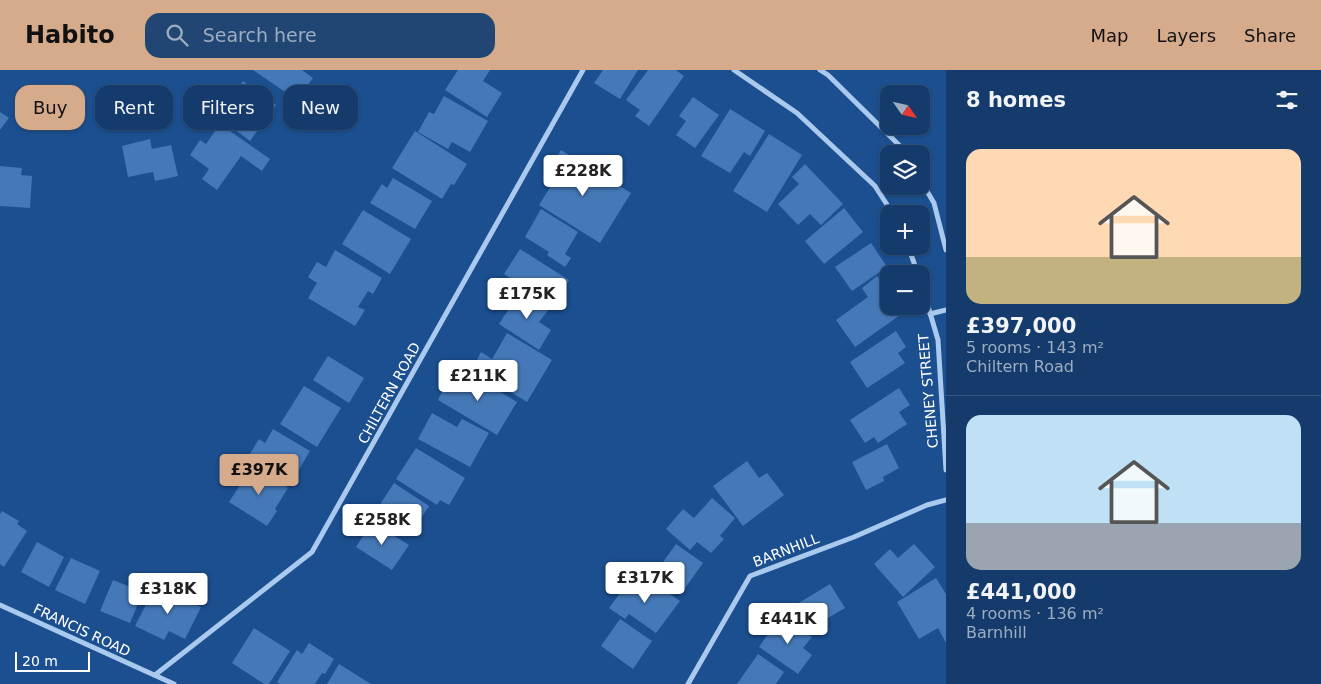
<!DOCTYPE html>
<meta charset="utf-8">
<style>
body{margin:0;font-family:"DejaVu Sans",sans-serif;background:#214673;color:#f1f3f6;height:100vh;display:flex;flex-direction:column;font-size:19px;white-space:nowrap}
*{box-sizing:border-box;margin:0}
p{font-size:16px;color:#9dadc1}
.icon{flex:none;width:28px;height:28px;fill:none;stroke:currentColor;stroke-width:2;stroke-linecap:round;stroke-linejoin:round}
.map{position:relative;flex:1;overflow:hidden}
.panel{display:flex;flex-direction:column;background:#143b6b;width:375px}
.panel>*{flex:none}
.guide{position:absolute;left:15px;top:15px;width:475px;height:45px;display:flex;gap:10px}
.needle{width:32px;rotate:124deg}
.tools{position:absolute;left:880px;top:15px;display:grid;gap:10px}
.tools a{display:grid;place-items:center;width:50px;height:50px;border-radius:10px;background:#143b6b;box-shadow:0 1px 4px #0004,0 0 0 1px #33557e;font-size:25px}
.scale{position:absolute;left:15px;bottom:12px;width:75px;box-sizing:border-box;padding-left:5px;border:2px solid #fff;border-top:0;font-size:14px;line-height:18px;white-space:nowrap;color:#fff;-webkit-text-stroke:4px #1b4f8f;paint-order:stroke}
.price{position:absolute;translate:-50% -42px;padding:0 11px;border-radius:5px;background:#fff;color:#222;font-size:16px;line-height:32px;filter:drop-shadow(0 1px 2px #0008)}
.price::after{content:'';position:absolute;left:50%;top:30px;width:15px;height:11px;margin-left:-8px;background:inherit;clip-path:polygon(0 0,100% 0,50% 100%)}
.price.current{background:#d6ab8b;color:#111}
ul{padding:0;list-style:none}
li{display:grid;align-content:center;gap:10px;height:265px;padding:0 20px}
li+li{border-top:1px solid #33557e}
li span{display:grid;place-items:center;height:155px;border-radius:15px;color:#555}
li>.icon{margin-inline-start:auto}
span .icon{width:90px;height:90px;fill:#fffc;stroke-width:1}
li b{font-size:21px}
h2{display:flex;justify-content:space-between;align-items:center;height:60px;padding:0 20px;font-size:21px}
.pill{padding:0 18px;border-radius:15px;background:#143b6b;box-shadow:0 1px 4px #0004,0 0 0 1px #33557e;font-size:18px;line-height:45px}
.pill.current{background:#d6ab8b;color:#111}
header{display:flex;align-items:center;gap:30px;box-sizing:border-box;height:70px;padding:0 25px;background:#d6ab8b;color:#111}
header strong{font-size:24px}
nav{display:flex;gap:28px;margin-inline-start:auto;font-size:18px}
.search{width:350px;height:45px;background:#214673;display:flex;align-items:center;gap:12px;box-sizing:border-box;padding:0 18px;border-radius:15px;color:#9dadc1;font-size:19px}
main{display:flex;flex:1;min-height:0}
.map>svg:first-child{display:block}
.building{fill:#4478b7}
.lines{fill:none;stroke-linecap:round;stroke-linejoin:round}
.street{stroke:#a9c9ee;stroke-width:5}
.labels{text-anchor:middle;stroke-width:4.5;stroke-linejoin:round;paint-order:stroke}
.street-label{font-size:14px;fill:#fff;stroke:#1b4f8f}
</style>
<header>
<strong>Habito</strong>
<div class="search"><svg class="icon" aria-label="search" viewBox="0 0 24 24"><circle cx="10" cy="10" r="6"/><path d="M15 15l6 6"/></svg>Search here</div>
<nav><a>Map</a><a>Layers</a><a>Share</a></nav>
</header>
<main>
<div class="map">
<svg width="946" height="614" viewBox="0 0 946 614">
<rect width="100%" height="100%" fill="#1b4f8f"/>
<!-- building -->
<g class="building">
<polygon points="253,0 302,0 313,8 297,30"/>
<polygon points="458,0 490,0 483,11 502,23 487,47 445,20"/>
<polygon points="603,0 638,0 620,29 594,13"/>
<polygon points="648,0 676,0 684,6 649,56 635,46 640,40 626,30"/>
<polygon points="243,11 276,35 250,71 223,51 238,30 232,26"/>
<polygon points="444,26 488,51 470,82 452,72 448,79 418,62 429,42 434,44"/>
<polygon points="693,27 719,45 695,78 676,65 686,51 679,46"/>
<polygon points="730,39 765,61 750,86 744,82 730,103 701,86"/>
<polygon points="0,42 9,48 0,60"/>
<polygon points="220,54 270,89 262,101 241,86 217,120 202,109 209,99 190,85 200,70 206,74"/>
<polygon points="415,61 467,94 454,115 451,114 442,129 392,98"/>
<polygon points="769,64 802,85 767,142 733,121"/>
<polygon points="150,69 152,79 171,75 178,106 155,111 153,102 128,107 122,76"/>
<polygon points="561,80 631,123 600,173 539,135 552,114 543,108"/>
<polygon points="805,94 843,134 821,155 810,144 798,155 778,134 799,114 792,107"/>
<polygon points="0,96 22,98 21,105 32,106 30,138 0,136"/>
<polygon points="393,108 432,131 415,159 370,133 382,114 387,118"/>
<polygon points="844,138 863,162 824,194 805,171"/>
<polygon points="541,139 578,162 565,184 571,188 565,197 547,185 549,182 525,167"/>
<polygon points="363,140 411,169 390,204 342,174"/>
<polygon points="871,173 887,197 852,221 835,197"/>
<polygon points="520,179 569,210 553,236 504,204"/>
<polygon points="335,180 382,208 373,224 368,221 358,237 365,240 355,256 308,228 317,213 308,207 317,192 326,197"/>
<polygon points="877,206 889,223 889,236 898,236 903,243 855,277 836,250 868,227 862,218"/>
<polygon points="521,220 549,239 539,252 551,260 539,280 499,254"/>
<polygon points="896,261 906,277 898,283 905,293 867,318 850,292"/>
<polygon points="507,263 552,290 527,332 472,299 481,282 492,289"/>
<polygon points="328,286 364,308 349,333 313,310"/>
<polygon points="461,298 517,332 497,365 438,330 444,318 448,321"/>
<polygon points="304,316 341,338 317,377 280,354"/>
<polygon points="899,318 910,335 899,342 907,354 878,373 874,367 865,373 850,350"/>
<polygon points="432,343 457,357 462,349 489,363 470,397 418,369"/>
<polygon points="273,359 310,381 291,413 248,387 259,369 265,373"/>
<polygon points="887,374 899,398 883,407 884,411 866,420 852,392"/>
<polygon points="416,378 465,408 449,435 440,430 437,435 396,409"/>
<polygon points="747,391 759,408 767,403 784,425 743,456 713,416"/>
<polygon points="253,395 288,418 275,439 277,441 267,456 229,432"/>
<polygon points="394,413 429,436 416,456 409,452 402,462 386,452 389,447 377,439"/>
<polygon points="712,428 735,448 720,466 724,469 711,483 697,472 690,480 666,459 683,439 694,448"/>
<polygon points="2,441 19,451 17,454 27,461 4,497 0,494 0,444"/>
<polygon points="372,452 409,475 392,500 356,477"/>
<polygon points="37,472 64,487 49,517 21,502"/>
<polygon points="676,474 703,493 683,521 656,502"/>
<polygon points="914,474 935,497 903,527 874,494 890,479 898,488"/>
<polygon points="71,488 100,501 85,534 55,520"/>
<polygon points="936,508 946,524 946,573 938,558 919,569 897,532"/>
<polygon points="648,509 680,531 656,563 629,544 625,549 609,538 629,511 640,519"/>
<polygon points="113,510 143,522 130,553 100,541"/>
<polygon points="830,514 845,538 806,561 792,537"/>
<polygon points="156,515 201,537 185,569 169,561 164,570 135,556"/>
<polygon points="781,545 812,567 803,578 812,585 798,604 759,577"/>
<polygon points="620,549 652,571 633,599 601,576"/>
<polygon points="254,558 290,581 269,614 264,614 232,593"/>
<polygon points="309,573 334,589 325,604 322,603 315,614 280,614 277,612 297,580 302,584"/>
<polygon points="758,584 784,602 776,614 737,614"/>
<polygon points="339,594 371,614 327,614"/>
</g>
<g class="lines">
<!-- street -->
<g class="street">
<polyline points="734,0 797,43 875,116 893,144"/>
<polyline points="820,0 828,5 903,79 906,84"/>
<polyline points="921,111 934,133 946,180"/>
<polyline points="908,176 918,204"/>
<polyline points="921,212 938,270 946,400"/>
<polyline points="930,244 946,240"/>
<polyline points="0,535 174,614"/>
<polyline points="155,605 312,482 583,0"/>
<polyline points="688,614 750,506 854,467 927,435 946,430"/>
</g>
</g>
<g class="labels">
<!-- street labels -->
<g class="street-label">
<text transform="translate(928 321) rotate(-95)" y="5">CHENEY STREET</text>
<text transform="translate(389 323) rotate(-61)" y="5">CHILTERN ROAD</text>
<text transform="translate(786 480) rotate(-21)" y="5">BARNHILL</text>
<text transform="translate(82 560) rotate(25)" y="5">FRANCIS ROAD</text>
</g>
</g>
</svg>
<div class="tools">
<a><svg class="needle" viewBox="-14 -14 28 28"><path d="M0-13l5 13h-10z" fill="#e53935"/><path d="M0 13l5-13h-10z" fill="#9dadc1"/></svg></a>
<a><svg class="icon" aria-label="layers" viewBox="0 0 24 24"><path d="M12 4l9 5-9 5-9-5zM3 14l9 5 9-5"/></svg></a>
<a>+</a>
<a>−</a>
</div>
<div class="scale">20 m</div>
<b class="price" style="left:583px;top:127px">£228K</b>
<b class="price" style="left:527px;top:250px">£175K</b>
<b class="price" style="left:478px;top:332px">£211K</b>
<b class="price current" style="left:259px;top:426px">£397K</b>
<b class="price" style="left:382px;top:476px">£258K</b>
<b class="price" style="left:645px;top:534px">£317K</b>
<b class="price" style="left:168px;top:545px">£318K</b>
<b class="price" style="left:788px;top:575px">£441K</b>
<div class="guide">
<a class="pill current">Buy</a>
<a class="pill">Rent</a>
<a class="pill">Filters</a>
<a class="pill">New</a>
</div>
</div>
<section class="panel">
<h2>8 homes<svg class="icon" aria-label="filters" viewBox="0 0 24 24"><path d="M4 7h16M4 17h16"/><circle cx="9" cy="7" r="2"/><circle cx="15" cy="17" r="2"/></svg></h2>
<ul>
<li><span style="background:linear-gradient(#ffd9b3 70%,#c2b280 0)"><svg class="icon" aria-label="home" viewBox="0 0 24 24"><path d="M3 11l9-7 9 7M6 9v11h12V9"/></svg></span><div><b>£397,000</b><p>5 rooms · 143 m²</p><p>Chiltern Road</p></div></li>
<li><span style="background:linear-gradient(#bfe0f5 70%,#9aa5b1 0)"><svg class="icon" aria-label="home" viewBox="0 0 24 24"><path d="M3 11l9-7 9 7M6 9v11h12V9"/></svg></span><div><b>£441,000</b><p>4 rooms · 136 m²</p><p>Barnhill</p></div></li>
</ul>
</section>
</main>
